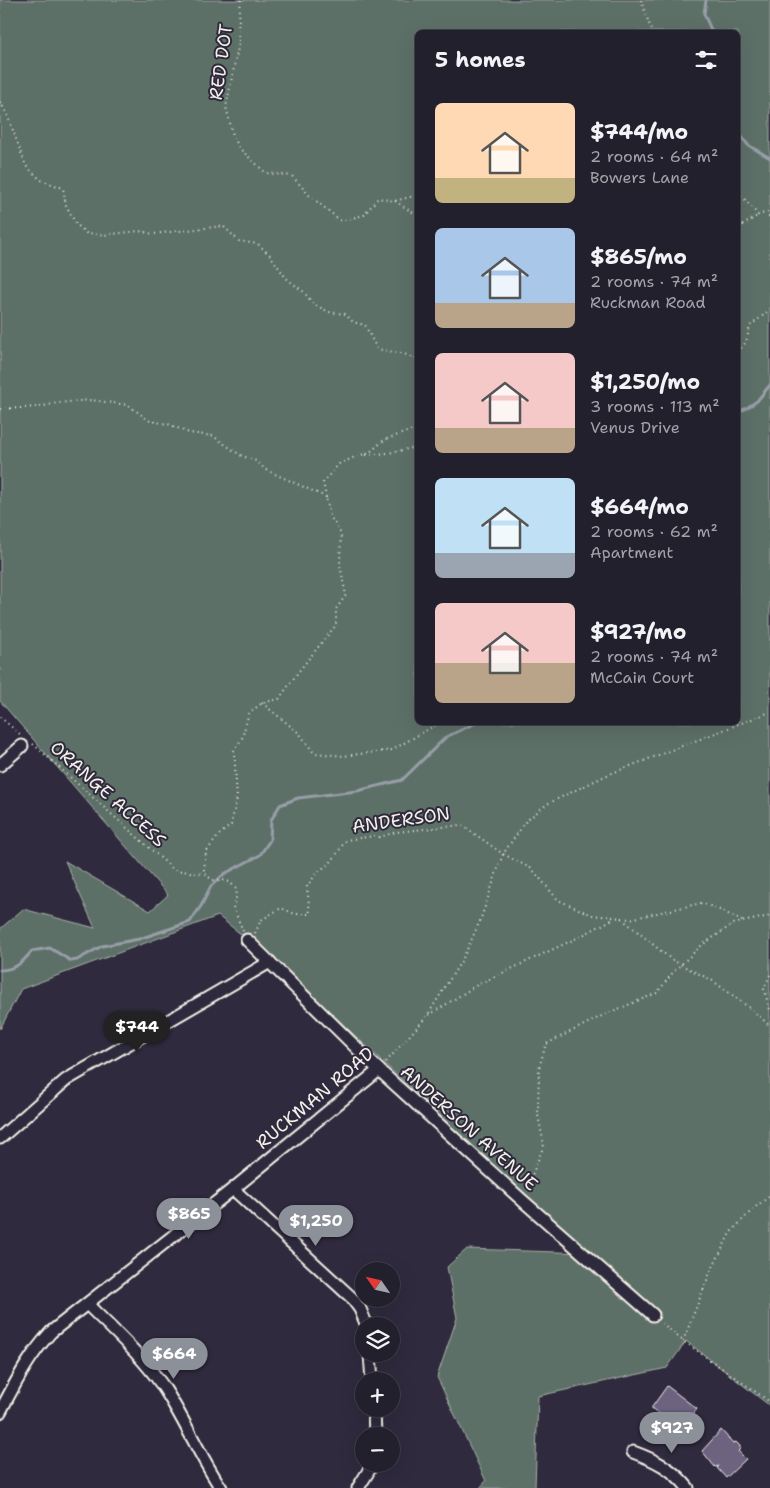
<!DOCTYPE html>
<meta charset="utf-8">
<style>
body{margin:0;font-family:"Shantell Sans",sans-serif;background:#2f2d3a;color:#f1f3f6;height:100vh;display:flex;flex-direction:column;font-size:19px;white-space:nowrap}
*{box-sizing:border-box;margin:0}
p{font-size:16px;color:#a3a3aa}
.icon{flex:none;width:28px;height:28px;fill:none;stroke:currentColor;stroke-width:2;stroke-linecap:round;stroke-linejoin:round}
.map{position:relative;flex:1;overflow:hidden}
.side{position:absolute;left:415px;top:30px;width:325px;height:695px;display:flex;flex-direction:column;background:#23202e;border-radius:8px;box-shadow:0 5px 20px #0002,0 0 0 1px #403e4a}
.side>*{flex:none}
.needle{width:32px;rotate:304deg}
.tools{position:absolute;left:355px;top:1262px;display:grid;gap:10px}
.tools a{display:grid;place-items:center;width:45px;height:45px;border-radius:50%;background:#23202e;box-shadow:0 5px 20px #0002,0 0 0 1px #403e4a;font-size:25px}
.price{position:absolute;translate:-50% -42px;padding:0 11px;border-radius:18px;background:#8c9099;color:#fff;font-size:16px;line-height:32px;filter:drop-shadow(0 1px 2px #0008)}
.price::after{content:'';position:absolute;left:50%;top:30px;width:15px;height:11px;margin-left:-8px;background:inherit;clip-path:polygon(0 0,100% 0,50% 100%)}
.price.selected{background:#222;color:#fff}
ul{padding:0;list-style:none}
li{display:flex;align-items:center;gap:15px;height:125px;padding:0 20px}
li span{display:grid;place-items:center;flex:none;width:140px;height:100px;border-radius:8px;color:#555}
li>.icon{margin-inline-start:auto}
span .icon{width:60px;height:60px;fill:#fffc;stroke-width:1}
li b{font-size:21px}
h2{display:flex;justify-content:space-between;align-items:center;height:60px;padding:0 20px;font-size:21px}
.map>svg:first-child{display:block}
.green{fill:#5d6f67;stroke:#a8b0a8;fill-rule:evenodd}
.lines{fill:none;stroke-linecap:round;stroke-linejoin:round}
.stream{stroke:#989ea8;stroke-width:3}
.building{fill:#6d6381;stroke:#f4f1e8}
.street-casing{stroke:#f4f1e8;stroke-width:15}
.path{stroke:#f4f1e8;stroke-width:2;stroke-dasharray:1 4;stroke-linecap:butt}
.street{stroke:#2f2a3d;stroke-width:11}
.labels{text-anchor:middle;stroke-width:4;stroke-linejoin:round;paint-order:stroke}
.street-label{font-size:18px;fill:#f4f1e8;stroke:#2f2a3d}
</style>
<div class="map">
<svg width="770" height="1488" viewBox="0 0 770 1488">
<rect width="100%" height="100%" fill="#2f2a3d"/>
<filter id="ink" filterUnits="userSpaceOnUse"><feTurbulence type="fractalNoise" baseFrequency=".02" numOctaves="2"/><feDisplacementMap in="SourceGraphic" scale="10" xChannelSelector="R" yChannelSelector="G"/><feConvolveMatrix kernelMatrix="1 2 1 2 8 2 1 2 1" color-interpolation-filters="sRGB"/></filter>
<g filter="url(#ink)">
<!-- green -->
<path class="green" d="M0,0h770v1406l-84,-65 -19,27 -129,28 -3,92h-55l6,-7 -49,-104 20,-59 -10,-51 20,-18 119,4 -305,-287 -63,-50 -197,73 -21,40v-100l23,-20 72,19 -30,-67 85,50 18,-16 -168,-194zM418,32h320v690h-320z"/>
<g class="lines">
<!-- stream -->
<g class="stream">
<polyline points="706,0 704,14 712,32"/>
<polyline points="738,132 748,145 770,158"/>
<polyline points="738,412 745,409 757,401 770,385"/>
<path d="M0,970c15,0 23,-8 32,-19l18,-3 21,13 6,-1 25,-14 37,-7 51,-17 11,-16 10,-20 13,-12 36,-19 10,-15 1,-20 9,-15 18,-7 59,-7 45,-11 44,-43 32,-15"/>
</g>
</g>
<!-- building -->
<g class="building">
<polygon points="667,1386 697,1409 680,1432 672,1426 676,1421 675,1420 672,1423 670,1422 667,1423 663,1420 663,1416 652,1409 652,1407"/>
<polygon points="721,1430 733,1443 736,1442 740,1446 740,1449 738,1451 746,1459 726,1478 717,1468 719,1466 715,1467 702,1451"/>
</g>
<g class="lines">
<defs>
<g id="street">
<polyline points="0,765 22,746"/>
<polyline points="247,940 379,1070 522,1200 653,1315"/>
<polyline points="0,1138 66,1080 270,962"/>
<polyline points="233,1189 352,1298 360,1309 367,1326"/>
<path d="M87,1304c26,26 54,51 75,81 22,33 37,70 59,103"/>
<polyline points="370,1354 372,1381"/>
<polyline points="374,1409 375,1436"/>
<path d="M0,1412c16,-30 28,-55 51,-80l182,-143 146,-119"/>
<path d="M633,1452c22,8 40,17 55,36"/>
<polyline points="358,1488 368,1472 372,1464"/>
</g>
</defs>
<!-- street casing -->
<use href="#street" class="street-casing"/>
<!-- path -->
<g class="path">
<polyline points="241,0 238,28 239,43 226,107 233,135 239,148 266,173 292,176 310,196 341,221 364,215 378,198 394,201 418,195"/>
<polyline points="641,0 652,32"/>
<polyline points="0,102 7,114 26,166 41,180 63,188 66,205 76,224 86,233 104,235 139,231 153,234 223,226 239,241 258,244 270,255 286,278 304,292 313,304 329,312 345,314 353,322 365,325 377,349 404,354 418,359"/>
<polyline points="738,186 742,196 758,215 768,212 770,219"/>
<polyline points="395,201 418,216"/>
<polyline points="738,227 740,227 757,216"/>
<polyline points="738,291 740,292 738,307"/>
<polyline points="738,352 746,342 750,326 770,310"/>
<polyline points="0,409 39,407 57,403 91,400 128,405 150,421 168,424 189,433 213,436 240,455 256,461 266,470 326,497 323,482 339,464 357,456 369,453 384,440 418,428"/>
<polyline points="366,455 388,453 418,447"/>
<polyline points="262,703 299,733 314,753 344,756 392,750 441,722"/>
<polyline points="0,717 21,735"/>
<polyline points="33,744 174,870 204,874"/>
<polyline points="622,918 630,919 702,903 722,911 744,922"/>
<polyline points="243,931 233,907 237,895 236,889 230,882 223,880 213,880 207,876 204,870 206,852 219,835 231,825 237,798 234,751 242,738 249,713 262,703 279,699 299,671 336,625 336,609 346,595 340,565 341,534 330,516 326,497"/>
<polyline points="255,933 261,920 281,908 295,914 310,914 307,886 317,873 332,861 346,840 374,836 380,837 396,832 462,825 503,854 532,869 558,900 592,915 621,918 672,960 713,981 751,1009 770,1026"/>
<polyline points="770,975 764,989 770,1010"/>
<polyline points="429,1015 477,985 577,938 615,918"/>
<polyline points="386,1062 427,1016 463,958 480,921 503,854 526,821 547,804 607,775 770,712"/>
<polyline points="527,1188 544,1145 538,1115 539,1068 546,1044 606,1014 657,993 674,971 702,945 733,924 770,916"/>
<polyline points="662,1323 683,1341 770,1402"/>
<polyline points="683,1341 709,1275 730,1233 754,1208 770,1196"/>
</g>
<!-- street -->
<use href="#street" class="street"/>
</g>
</g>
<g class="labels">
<!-- street labels -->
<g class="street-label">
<text transform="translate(221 62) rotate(-82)" y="6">RED DOT</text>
<text transform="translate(108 794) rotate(42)" y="6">ORANGE ACCESS</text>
<text transform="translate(401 820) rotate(-8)" y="6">ANDERSON</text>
<text transform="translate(315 1098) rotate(-40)" y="6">RUCKMAN ROAD</text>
<text transform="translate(469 1128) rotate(42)" y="6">ANDERSON AVENUE</text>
</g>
</g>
</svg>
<div class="tools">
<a><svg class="needle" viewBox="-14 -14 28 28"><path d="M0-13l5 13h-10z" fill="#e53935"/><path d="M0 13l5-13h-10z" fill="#a3a3aa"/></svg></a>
<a><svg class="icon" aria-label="layers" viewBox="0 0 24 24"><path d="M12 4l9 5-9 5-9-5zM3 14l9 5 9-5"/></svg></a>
<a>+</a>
<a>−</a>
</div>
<b class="price selected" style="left:137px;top:1053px">$744</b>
<b class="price" style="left:189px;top:1240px">$865</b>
<b class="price" style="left:316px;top:1247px">$1,250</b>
<b class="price" style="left:174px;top:1380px">$664</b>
<b class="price" style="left:672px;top:1454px">$927</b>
<section class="side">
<h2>5 homes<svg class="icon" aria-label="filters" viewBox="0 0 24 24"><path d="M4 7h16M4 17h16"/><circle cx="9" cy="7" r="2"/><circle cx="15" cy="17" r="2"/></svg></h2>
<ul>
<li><span style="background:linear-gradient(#ffd9b3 75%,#c2b280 0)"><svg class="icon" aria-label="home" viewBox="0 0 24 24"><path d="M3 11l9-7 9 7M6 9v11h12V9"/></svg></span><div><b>$744/mo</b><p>2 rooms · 64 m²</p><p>Bowers Lane</p></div></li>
<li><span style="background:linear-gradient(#a9c7e8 75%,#b9a48a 0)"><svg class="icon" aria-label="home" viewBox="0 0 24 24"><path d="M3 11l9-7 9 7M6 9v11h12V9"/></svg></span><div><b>$865/mo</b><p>2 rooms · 74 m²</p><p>Ruckman Road</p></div></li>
<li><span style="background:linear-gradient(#f6c9c9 75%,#b9a48a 0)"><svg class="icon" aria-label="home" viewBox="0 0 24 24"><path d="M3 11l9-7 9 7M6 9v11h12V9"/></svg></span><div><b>$1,250/mo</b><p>3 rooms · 113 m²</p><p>Venus Drive</p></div></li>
<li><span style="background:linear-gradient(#bfe0f5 75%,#9aa5b1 0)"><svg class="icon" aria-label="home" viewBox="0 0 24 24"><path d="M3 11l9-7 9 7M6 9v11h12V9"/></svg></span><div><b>$664/mo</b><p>2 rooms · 62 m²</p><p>Apartment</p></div></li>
<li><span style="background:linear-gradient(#f6c9c9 60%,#b9a48a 0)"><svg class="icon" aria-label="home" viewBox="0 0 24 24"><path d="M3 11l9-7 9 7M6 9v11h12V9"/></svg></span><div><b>$927/mo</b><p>2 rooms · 74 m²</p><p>McCain Court</p></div></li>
</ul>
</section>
</div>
